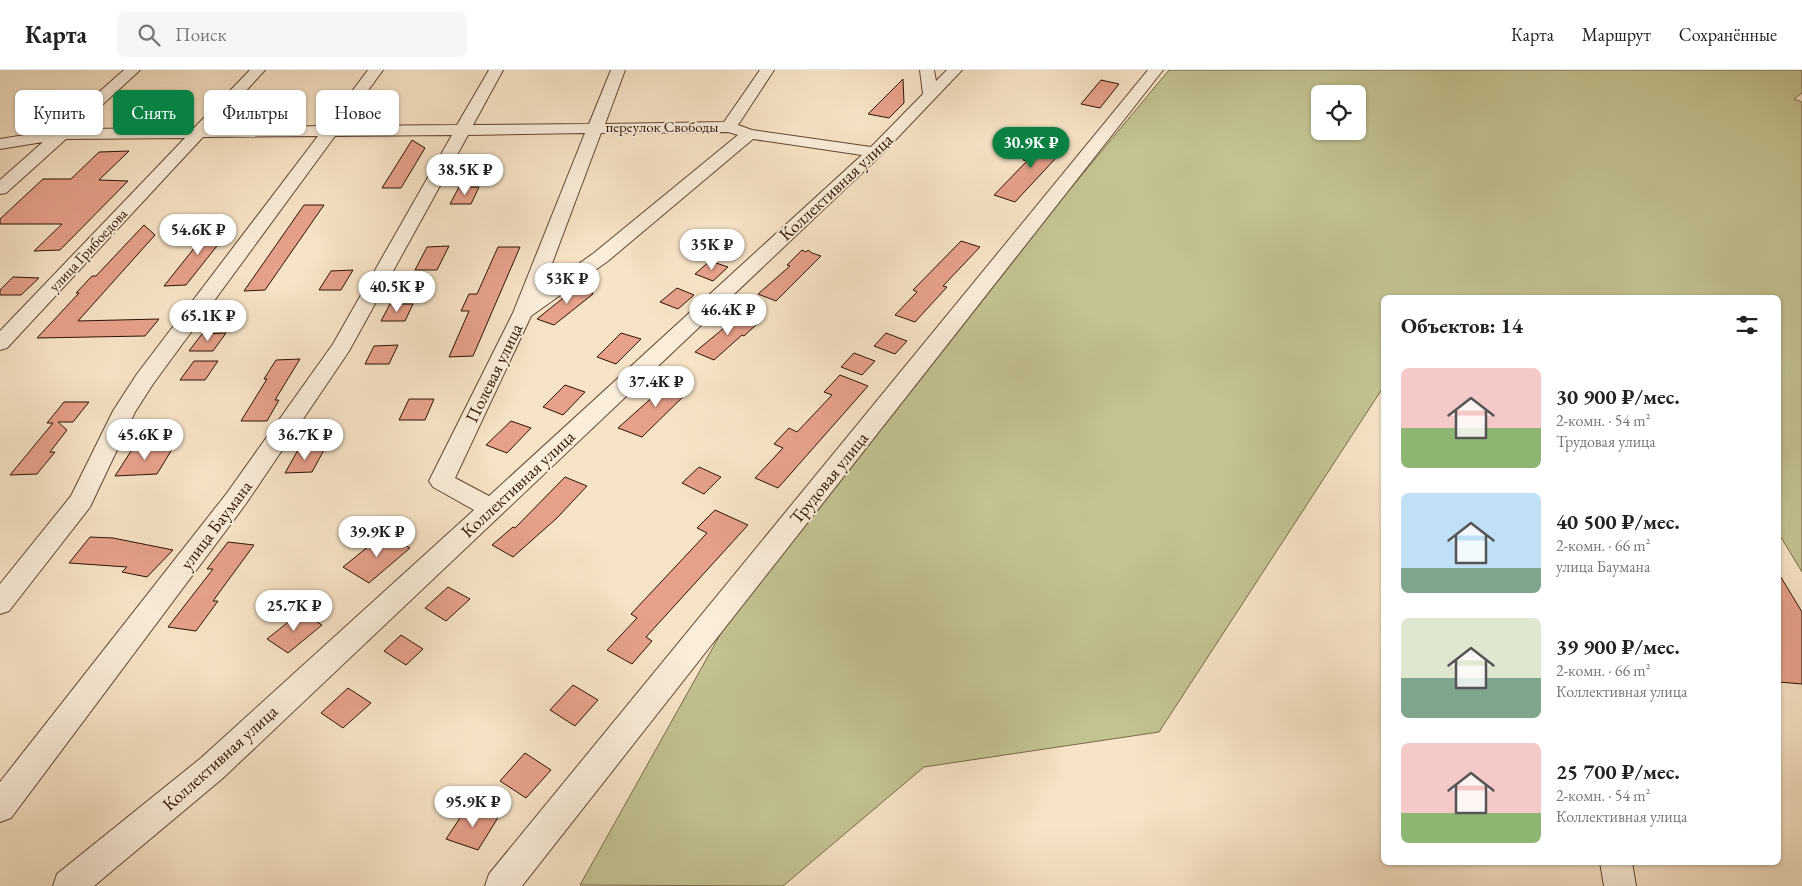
<!DOCTYPE html>
<html lang="ru">
<meta charset="utf-8">
<style>
body{margin:0;font-family:"EB Garamond",serif;background:#f6f6f6;color:#222;height:100vh;display:flex;flex-direction:column;font-size:19px;white-space:nowrap}
*{box-sizing:border-box;margin:0}
p{font-size:16px;color:#767676}
.icon{flex:none;width:28px;height:28px;fill:none;stroke:currentColor;stroke-width:2;stroke-linecap:round;stroke-linejoin:round}
.map{position:relative;flex:1;overflow:hidden}
.sheet{position:absolute;left:1381px;top:225px;width:400px;height:570px;display:flex;flex-direction:column;background:#fff;border-radius:8px;box-shadow:0 1px 4px #0004}
.sheet>*{flex:none}
.hud{position:absolute;left:15px;top:20px;width:475px;height:45px;display:flex;gap:10px}
.buttons{position:absolute;left:1311px;top:15px;display:grid;gap:10px}
.buttons a{display:grid;place-items:center;width:55px;height:55px;border-radius:8px;background:#fff;box-shadow:0 1px 4px #0004;font-size:25px}
.price{position:absolute;translate:-50% -42px;padding:0 11px;border-radius:18px;background:#fff;color:#222;font-size:16px;line-height:32px;filter:drop-shadow(0 1px 2px #0008)}
.price::after{content:'';position:absolute;left:50%;top:30px;width:15px;height:11px;margin-left:-8px;background:inherit;clip-path:polygon(0 0,100% 0,50% 100%)}
.price.selected{background:#0b8043;color:#fff}
ul{padding:0;list-style:none}
li{display:flex;align-items:center;gap:15px;height:125px;padding:0 20px}
li span{display:grid;place-items:center;flex:none;width:140px;height:100px;border-radius:8px;color:#555}
li>.icon{margin-inline-start:auto}
span .icon{width:60px;height:60px;fill:#fffc;stroke-width:1}
li b{font-size:21px}
h2{display:flex;justify-content:space-between;align-items:center;height:60px;padding:0 20px;font-size:21px}
.tag{padding:0 18px;border-radius:8px;background:#fff;box-shadow:0 1px 4px #0004;font-size:18px;line-height:45px}
.tag.selected{background:#0b8043;color:#fff}
header{display:flex;align-items:center;gap:30px;box-sizing:border-box;height:70px;padding:0 25px;background:#fff;border-bottom:1px solid #e0e0e0}
header strong{font-size:24px}
nav{display:flex;gap:28px;margin-inline-start:auto;font-size:18px}
.search{width:350px;height:45px;background:#f6f6f6;display:flex;align-items:center;gap:12px;box-sizing:border-box;padding:0 18px;border-radius:8px;color:#767676;font-size:19px}
.map>svg:first-child{display:block}
.green{fill:#c3c291;stroke:#786a48;fill-rule:evenodd}
.building{fill:#e7a18b;stroke:#2c1300}
.lines{fill:none;stroke-linecap:round;stroke-linejoin:round}
.street-casing{stroke:#5f4732;stroke-width:2}
.street{fill:#faedda;fill-rule:evenodd}
.labels{text-anchor:middle;stroke-width:4;stroke-linejoin:round;paint-order:stroke}
.far-street-label{font-size:15px;fill:#2c1300;stroke:#faedda}
.street-label{font-size:18px;fill:#2c1300;stroke:#faedda}
</style>
<header>
<strong>Карта</strong>
<div class="search"><svg class="icon" aria-label="search" viewBox="0 0 24 24"><circle cx="10" cy="10" r="6"/><path d="M15 15l6 6"/></svg>Поиск</div>
<nav><a>Карта</a><a>Маршрут</a><a>Сохранённые</a></nav>
</header>
<div class="map">
<svg width="1802" height="816" viewBox="0 0 1802 816">
<rect width="100%" height="100%" fill="#f7e4c6"/>
<filter id="stains"><feTurbulence type="fractalNoise" baseFrequency=".004" numOctaves="4"/><feColorMatrix values="0 0 0 0 .2 0 0 0 0 .09 0 0 0 0 .02 0 0 0 .5 -.17"/></filter>
<radialGradient id="worn" r=".72"><stop offset=".6" stop-color="#630" stop-opacity="0"/><stop offset="1" stop-color="#630" stop-opacity=".3"/></radialGradient>
<!-- green -->
<path class="green" d="M1169,0h633v23l-8,6 8,3v470l-23,-38v-236h-395v88l-225,346 -235,35 -141,119 -203,-1 183,-327zM1320,24h38v37h-38z"/>
<!-- building -->
<g class="building">
<polygon points="903,9 904,33 889,48 868,44"/>
<polygon points="1101,10 1119,14 1100,38 1081,34"/>
<polygon points="1044,68 1068,75 1015,132 994,125 1027,91 1023,90"/>
<polygon points="412,70 425,78 401,118 382,118"/>
<polygon points="129,81 99,110 128,111 60,180 34,181 62,154 0,154 0,149 43,109 71,109 99,82"/>
<polygon points="459,117 479,117 471,134 450,134"/>
<polygon points="304,135 324,135 265,220 244,221"/>
<polygon points="215,152 228,162 186,215 164,216"/>
<polygon points="144,155 155,165 78,251 159,249 145,266 37,268 79,223 76,223 92,206 96,206"/>
<polygon points="961,171 980,177 943,216 947,217 915,252 895,245 917,222 913,220"/>
<polygon points="449,176 437,200 415,200 427,177"/>
<polygon points="498,177 520,177 473,286 449,287 469,241 461,241 469,224 477,224"/>
<polygon points="802,180 806,182 808,180 812,183 821,186 776,231 758,224 790,196 787,195"/>
<polygon points="710,191 728,197 713,211 695,204"/>
<polygon points="353,200 341,220 319,220 331,201"/>
<polygon points="13,207 39,208 21,225 0,225 0,220"/>
<polygon points="583,212 593,224 554,255 537,249"/>
<polygon points="677,218 694,225 678,239 660,232"/>
<polygon points="390,234 413,234 405,251 381,251"/>
<polygon points="747,239 758,253 744,266 742,265 714,290 695,282"/>
<polygon points="226,263 213,281 189,281 202,264"/>
<polygon points="621,263 641,269 616,294 597,287"/>
<polygon points="886,263 907,271 895,284 874,276"/>
<polygon points="398,275 389,294 365,294 374,276"/>
<polygon points="854,283 875,291 862,305 841,297"/>
<polygon points="300,289 275,330 279,330 267,351 241,351 267,309 264,309 276,290"/>
<polygon points="194,291 218,291 205,310 180,310"/>
<polygon points="840,305 868,316 778,418 755,408 783,378 774,374 789,358 797,362 832,325 824,322"/>
<polygon points="674,308 694,316 642,367 618,358"/>
<polygon points="565,315 585,322 563,345 543,337"/>
<polygon points="409,329 434,329 425,350 399,350"/>
<polygon points="64,332 89,332 73,352 58,352 67,360 50,382 55,382 37,404 10,405 53,353 47,353"/>
<polygon points="511,351 531,358 507,383 486,375"/>
<polygon points="174,376 157,404 115,406 133,378"/>
<polygon points="298,380 324,380 312,402 285,403"/>
<polygon points="699,397 721,407 704,424 682,413"/>
<polygon points="565,407 587,416 557,448 513,487 492,475 513,457 515,458"/>
<polygon points="715,440 748,455 646,567 652,571 632,594 607,580 637,548 631,544 707,463 697,458"/>
<polygon points="385,463 410,478 369,513 343,497"/>
<polygon points="90,467 113,468 173,480 147,507 122,502 127,497 69,493"/>
<polygon points="228,472 254,475 213,531 218,531 196,561 168,557 213,499 207,499"/>
<polygon points="1779,504 1802,542 1802,614 1779,612"/>
<polygon points="448,517 470,529 446,551 425,538"/>
<polygon points="301,542 322,555 288,583 267,569"/>
<polygon points="401,565 423,579 406,595 384,581"/>
<polygon points="573,615 598,630 575,656 550,640"/>
<polygon points="348,618 371,633 343,658 321,643"/>
<polygon points="525,683 551,700 526,728 500,711"/>
<polygon points="468,736 499,746 478,780 446,769"/>
</g>
<g class="lines">
<defs>
<g id="street">
<path d="M124,0h16l-64,59 118,-1 56,-58h15l-53,58 114,-2 42,-56h15l-41,56 115,-1 32,-55h14l-30,55 116,-1 22,-54h14l-20,54 119,-2 36,-52h14l-36,55 14,5 119,17 52,-53 -3,-24h14l2,11 11,-11h15l-81,85 -658,623 -129,108h-41l4,-12 144,-116 273,-248 -41,-23 -4,-6 84,-168 72,-180 -117,2 -119,216 -104,154 -234,313 -11,4v-40l227,-289 106,-149 119,-209 -117,1 -182,248 -18,28 -45,95 -81,104 -9,3v-30l71,-88 42,-85 24,-37 181,-238 -115,1 -196,211 -7,2v-19l185,-193 -119,1 -60,54 -6,1v-14l43,-38 -43,7v-10l56,-9zM728,62l10,3 -144,118 -52,37 59,-157zM753,69l109,16 -373,341 -34,-18 76,-162 77,-55z"/>
<polygon points="1148,0 1163,0 522,816 485,816 489,804"/>
<polygon points="1600,792 1632,792 1636,816 1604,816"/>
</g>
</defs>
<!-- street casing -->
<use href="#street" class="street-casing"/>
<!-- street -->
<use href="#street" class="street"/>
</g>
<g class="labels">
<!-- far-street labels -->
<g class="far-street-label">
<text x="662" y="62">переулок Свободы</text>
<text transform="translate(88 180) rotate(-47)" y="5">улица Грибоедова</text>
</g>
<!-- street labels -->
<g class="street-label">
<text transform="translate(836 117) rotate(-43)" y="6">Коллективная улица</text>
<text transform="translate(494 303) rotate(-64)" y="6">Полевая улица</text>
<text transform="translate(829 408) rotate(-51)" y="6">Трудовая улица</text>
<text transform="translate(518 414) rotate(-43)" y="6">Коллективная улица</text>
<text transform="translate(216 455) rotate(-53)" y="6">улица Баумана</text>
<text transform="translate(220 688) rotate(-42)" y="6">Коллективная улица</text>
</g>
</g>
<rect width="100%" height="100%" filter="url(#stains)"/>
<rect width="100%" height="100%" fill="url(#worn)"/>
</svg>
<div class="buttons">
<a><svg class="icon" aria-label="locate" viewBox="0 0 24 24"><circle cx="12" cy="12" r="6"/><path d="M12 2v4M12 18v4M2 12h4M18 12h4"/></svg></a>
</div>
<b class="price selected" style="left:1031px;top:99px">30.9K ₽</b>
<b class="price" style="left:465px;top:126px">38.5K ₽</b>
<b class="price" style="left:198px;top:186px">54.6K ₽</b>
<b class="price" style="left:712px;top:201px">35K ₽</b>
<b class="price" style="left:567px;top:235px">53K ₽</b>
<b class="price" style="left:397px;top:243px">40.5K ₽</b>
<b class="price" style="left:728px;top:266px">46.4K ₽</b>
<b class="price" style="left:208px;top:272px">65.1K ₽</b>
<b class="price" style="left:656px;top:338px">37.4K ₽</b>
<b class="price" style="left:145px;top:391px">45.6K ₽</b>
<b class="price" style="left:305px;top:391px">36.7K ₽</b>
<b class="price" style="left:377px;top:488px">39.9K ₽</b>
<b class="price" style="left:294px;top:562px">25.7K ₽</b>
<b class="price" style="left:473px;top:758px">95.9K ₽</b>
<div class="hud">
<a class="tag">Купить</a>
<a class="tag selected">Снять</a>
<a class="tag">Фильтры</a>
<a class="tag">Новое</a>
</div>
<section class="sheet">
<h2>Объектов: 14<svg class="icon" aria-label="filters" viewBox="0 0 24 24"><path d="M4 7h16M4 17h16"/><circle cx="9" cy="7" r="2"/><circle cx="15" cy="17" r="2"/></svg></h2>
<ul>
<li><span style="background:linear-gradient(#f6c9c9 60%,#8fb573 0)"><svg class="icon" aria-label="home" viewBox="0 0 24 24"><path d="M3 11l9-7 9 7M6 9v11h12V9"/></svg></span><div><b>30 900 ₽/мес.</b><p>2-комн. · 54 m²</p><p>Трудовая улица</p></div></li>
<li><span style="background:linear-gradient(#bfe0f5 75%,#7fa58c 0)"><svg class="icon" aria-label="home" viewBox="0 0 24 24"><path d="M3 11l9-7 9 7M6 9v11h12V9"/></svg></span><div><b>40 500 ₽/мес.</b><p>2-комн. · 66 m²</p><p>улица Баумана</p></div></li>
<li><span style="background:linear-gradient(#dfe7d0 60%,#7fa58c 0)"><svg class="icon" aria-label="home" viewBox="0 0 24 24"><path d="M3 11l9-7 9 7M6 9v11h12V9"/></svg></span><div><b>39 900 ₽/мес.</b><p>2-комн. · 66 m²</p><p>Коллективная улица</p></div></li>
<li><span style="background:linear-gradient(#f6c9c9 70%,#8fb573 0)"><svg class="icon" aria-label="home" viewBox="0 0 24 24"><path d="M3 11l9-7 9 7M6 9v11h12V9"/></svg></span><div><b>25 700 ₽/мес.</b><p>2-комн. · 54 m²</p><p>Коллективная улица</p></div></li>
</ul>
</section>
</div>
